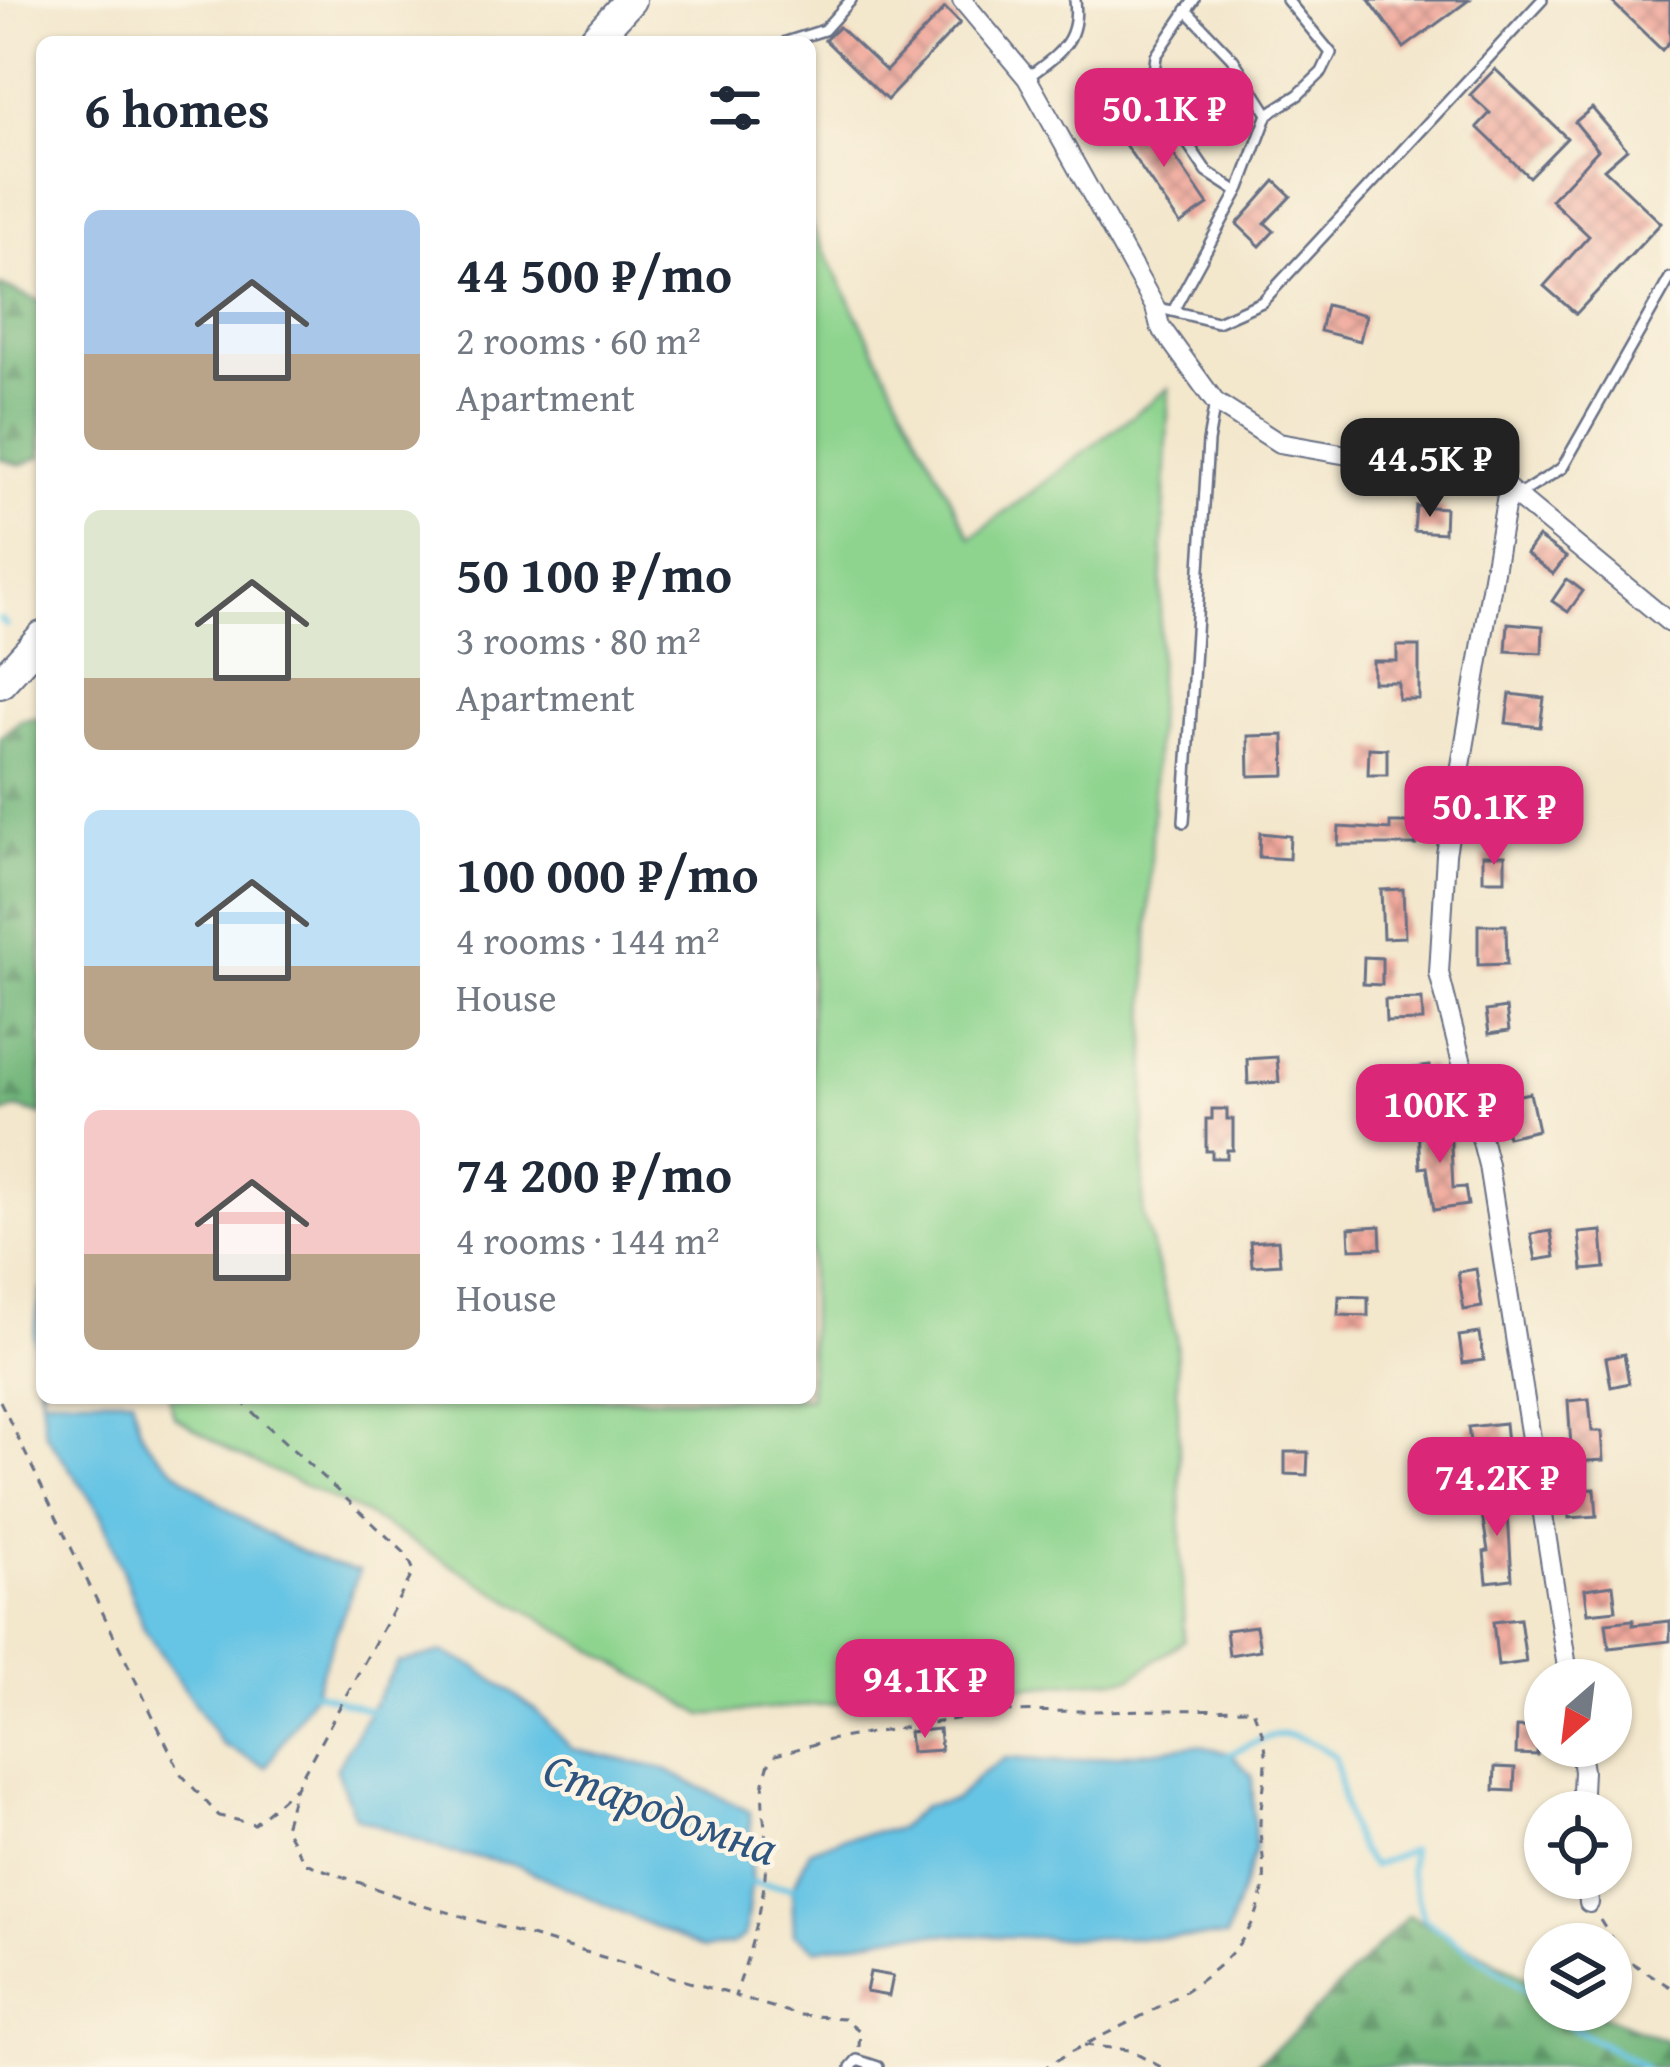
<!DOCTYPE html>
<meta charset="utf-8">
<style>
body{margin:0;font-family:"Gentium Book Plus",serif;background:#f6f6f7;color:#1f2937;height:100vh;display:flex;flex-direction:column;font-size:45px;white-space:nowrap}
*{box-sizing:border-box;margin:0}
p{font-size:39px;color:#747a83}
.icon{flex:none;width:66px;height:66px;fill:none;stroke:currentColor;stroke-width:2;stroke-linecap:round;stroke-linejoin:round}
.map{position:relative;flex:1;overflow:hidden}
.details{position:absolute;left:36px;top:36px;width:780px;height:1368px;display:flex;flex-direction:column;background:#fff;border-radius:18px;box-shadow:0 3px 9px #0004}
.details>*{flex:none}
.needle{width:78px;rotate:208deg}
.fabs{position:absolute;left:1524px;top:1659px;display:grid;gap:24px}
.fabs a{display:grid;place-items:center;width:108px;height:108px;border-radius:50%;background:#fff;box-shadow:0 3px 9px #0004;font-size:60px}
.price{position:absolute;translate:-50% -102px;padding:0 27px;border-radius:24px;background:#db2777;color:#fff;font-size:39px;line-height:78px;filter:drop-shadow(0 3px 6px #0008)}
.price::after{content:'';position:absolute;left:50%;top:72px;width:36px;height:27px;margin-left:-18px;background:inherit;clip-path:polygon(0 0,100% 0,50% 100%)}
.price.on{background:#222;color:#fff}
ul{padding:0;list-style:none}
li{display:flex;align-items:center;gap:36px;height:300px;padding:0 48px}
li span{display:grid;place-items:center;flex:none;width:336px;height:240px;border-radius:18px;color:#555}
li>.icon{margin-inline-start:auto}
span .icon{width:144px;height:144px;fill:#fffc;stroke-width:1}
li b{font-size:51px}
h2{display:flex;justify-content:space-between;align-items:center;height:144px;padding:0 48px;font-size:51px}
.map>svg:first-child{display:block}
.green{fill:#8ed48f;stroke:#548276;stroke-width:3}
.forest{fill:url(#forest-firs);stroke:#46726c;stroke-width:3}
.water{fill:#66c4e4;stroke:#407aa1;stroke-width:3}
.lines{fill:none;stroke-linecap:round;stroke-linejoin:round}
.stream{stroke:#66c4e4;stroke-width:6}
.building{fill:url(#building-cross-hatch)}
.service-casing{stroke:#676f84;stroke-width:14}
.minor-casing{stroke:#676f84;stroke-width:22}
.trunk-casing{stroke:#676f84;stroke-width:34}
.path{stroke:#676f84;stroke-width:3;stroke-dasharray:9 9;stroke-linecap:butt}
.service{stroke:#fff;stroke-width:9}
.minor{stroke:#fff;stroke-width:18}
.trunk{stroke:#fff;stroke-width:30}
.labels{text-anchor:middle;stroke-width:9;stroke-linejoin:round;paint-order:stroke}
.water-label{font-size:48px;font-style:italic;fill:#2e5480;stroke:#fcf5e5}
</style>
<div class="map">
<svg width="1670" height="2067" viewBox="0 0 1670 2067">
<defs>
<pattern id="forest-firs" width="22" height="20" patternUnits="userSpaceOnUse" patternTransform="scale(3)"><rect width="22" height="20" fill="#72b67a"/><path d="M5 1l3.5 6h-7zM16 11l3.5 6h-7z" fill="#5d9467"/></pattern>
<pattern id="building-cross-hatch" width="8" height="8" patternUnits="userSpaceOnUse" patternTransform="scale(3)"><rect width="8" height="8" fill="#f1a99c"/><path d="M0 0l8 8M0 8l8-8" fill="none" stroke="#c28a82"/></pattern>
</defs>
<rect width="100%" height="100%" fill="#fcf5e5"/>
<filter id="ink" filterUnits="userSpaceOnUse"><feTurbulence type="fractalNoise" baseFrequency=".00833" numOctaves="2"/><feDisplacementMap in="SourceGraphic" scale="24" xChannelSelector="R" yChannelSelector="G"/><feConvolveMatrix kernelMatrix="1 2 1 2 8 2 1 2 1" color-interpolation-filters="sRGB"/></filter>
<filter id="wash" filterUnits="userSpaceOnUse"><feTurbulence type="fractalNoise" baseFrequency=".004" numOctaves="4" result="noise"/><feDisplacementMap in="SourceGraphic" scale="48" xChannelSelector="R" yChannelSelector="G"/><feGaussianBlur stdDeviation="2.7" result="paint"/><feColorMatrix in="noise" values="0 0 0 0 0 0 0 0 0 0 0 0 0 0 0 0 0 1.4 0 .05"/><feComposite in="paint" operator="in"/></filter>
<g filter="url(#wash)">
<rect width="100%" height="100%" fill="#f3e7cc"/>
<!-- green -->
<polygon class="green" points="810,223 971,538 1169,388 1148,939 1143,1214 1176,1335 1184,1640 1131,1678 703,1715 367,1515 232,1452 174,1416 169,1398 810,1398"/>
<!-- forest -->
<g class="forest">
<polygon points="0,285 42,302 42,456 21,465 0,459"/>
<polygon points="42,717 42,1115 17,1108 0,1115 0,737 21,720"/>
<polygon points="1409,1915 1545,1988 1545,2010 1587,2010 1670,2042 1670,2067 1252,2067 1290,2036"/>
</g>
<!-- water -->
<g class="water">
<path d="M42,1287v111h90c4,13 6,33 15,44 36,44 156,123 212,129l-46,123 -47,73 -44,-23 -78,-115 -42,-114 -57,-82 -11,-97z"/>
<polygon points="443,1652 477,1668 534,1709 572,1749 663,1769 750,1812 751,1884 745,1936 732,1944 704,1949 516,1865 449,1852 355,1817 336,1769 397,1663"/>
<polygon points="1197,1745 1232,1754 1252,1776 1255,1849 1226,1937 1054,1938 905,1933 816,1949 794,1934 792,1890 810,1850 842,1838 898,1829 924,1806 955,1800 979,1776 1006,1758 1066,1762"/>
</g>
<g class="lines">
<!-- stream -->
<g class="stream">
<polyline points="0,619 6,625"/>
<polyline points="308,1690 375,1712"/>
<path d="M1228,1755c50,-24 56,-30 107,1 7,37 10,81 37,110l39,-16 -1,22 13,46 122,86"/>
<polyline points="746,1882 797,1888"/>
<polyline points="1552,2010 1573,2028 1644,2067"/>
</g>
</g>
<g id="blocks">
<!-- building -->
<g class="building">
<polygon points="1369,0 1469,0 1404,48"/>
<polygon points="1610,0 1670,0 1670,41 1662,50"/>
<polygon points="945,8 960,23 887,100 825,40 839,27 886,71"/>
<polygon points="1495,69 1567,138 1529,177 1477,127 1490,113 1470,95"/>
<polygon points="1592,108 1627,149 1604,169 1661,223 1576,314 1544,286 1589,236 1551,200 1598,150 1575,122"/>
<polygon points="1148,117 1208,205 1180,224 1119,136"/>
<polygon points="1275,181 1291,196 1265,223 1274,231 1260,246 1237,224"/>
<polygon points="1326,305 1366,315 1360,341 1320,331"/>
<polygon points="1416,506 1445,508 1444,533 1414,531"/>
<polygon points="1538,537 1566,557 1553,574 1526,554"/>
<polygon points="1567,579 1583,591 1568,612 1552,601"/>
<polygon points="1508,623 1543,626 1542,653 1506,651"/>
<polygon points="1397,646 1419,646 1419,699 1398,699 1398,682 1373,682 1373,661 1397,661"/>
<polygon points="1510,694 1544,698 1540,727 1506,723"/>
<polygon points="1284,735 1285,775 1249,776 1248,736"/>
<polygon points="1369,748 1387,749 1387,775 1368,775"/>
<polygon points="1514,788 1545,790 1543,815 1512,812"/>
<polygon points="1390,823 1416,823 1416,845 1338,845 1339,827 1390,830"/>
<polygon points="1260,833 1290,836 1289,859 1259,857"/>
<rect x="1483" y="855" width="22" height="25"/>
<polygon points="1403,889 1405,937 1383,938 1381,890"/>
<polygon points="1478,925 1506,925 1507,964 1478,965"/>
<polygon points="1364,957 1382,958 1382,985 1363,984"/>
<polygon points="1422,999 1423,1021 1386,1022 1385,1000"/>
<polygon points="1506,1008 1509,1031 1489,1034 1486,1011"/>
<polygon points="1277,1057 1279,1082 1248,1084 1247,1059"/>
<polygon points="1430,1066 1433,1094 1410,1096 1407,1069"/>
<polygon points="1530,1093 1538,1130 1507,1137 1499,1099"/>
<polygon points="1212,1109 1227,1109 1227,1119 1233,1119 1233,1150 1227,1150 1227,1158 1212,1158 1212,1151 1206,1151 1206,1119 1212,1119"/>
<polygon points="1450,1124 1453,1188 1465,1187 1468,1205 1434,1210 1427,1167 1420,1168 1418,1126"/>
<polygon points="1380,1226 1381,1248 1350,1249 1349,1228"/>
<polygon points="1551,1231 1555,1257 1536,1260 1531,1234"/>
<polygon points="1602,1231 1605,1268 1583,1270 1579,1233"/>
<polygon points="1278,1240 1280,1264 1252,1266 1250,1242"/>
<polygon points="1476,1269 1482,1307 1464,1310 1458,1272"/>
<polygon points="1339,1296 1368,1297 1368,1316 1338,1315"/>
<polygon points="1480,1333 1484,1360 1463,1363 1459,1336"/>
<polygon points="1624,1354 1629,1383 1611,1387 1606,1358"/>
<polygon points="1589,1399 1592,1431 1602,1431 1604,1460 1572,1462 1568,1401"/>
<polygon points="1505,1423 1508,1453 1472,1457 1468,1427"/>
<polygon points="1285,1452 1308,1452 1307,1475 1285,1474"/>
<polygon points="1468,1466 1473,1496 1446,1501 1440,1471"/>
<polygon points="1595,1489 1597,1516 1569,1518 1567,1490"/>
<polygon points="1507,1497 1512,1579 1487,1582 1484,1552 1488,1551 1480,1501"/>
<polygon points="1613,1585 1616,1610 1588,1613 1585,1589"/>
<polygon points="1520,1619 1526,1662 1498,1666 1493,1622"/>
<polygon points="1633,1620 1633,1625 1670,1621 1670,1641 1609,1648 1606,1623"/>
<polygon points="1256,1626 1260,1650 1229,1655 1226,1630"/>
<polygon points="1517,1727 1538,1728 1537,1755 1516,1754"/>
<polygon points="939,1729 941,1750 911,1752 909,1732"/>
<polygon points="1495,1767 1515,1768 1514,1791 1494,1790"/>
<polygon points="870,1972 893,1976 889,1996 866,1992"/>
</g>
</g>
</g>
<g filter="url(#ink)">
<use href="#blocks" fill-opacity="0" stroke="#676f84" stroke-width="3"/>
<g class="lines">
<defs>
<g id="service">
<polyline points="1194,0 1156,56 1153,79 1161,104 1207,172 1238,192"/>
<polyline points="1186,10 1233,59 1268,114"/>
<polyline points="786,42 824,30 851,0"/>
<path d="M1027,78c31,-24 53,-35 48,-78"/>
<polyline points="1155,307 1217,322 1262,302 1542,0"/>
<polyline points="1173,311 1240,188 1268,114 1298,95 1322,72 1331,53 1287,0"/>
<polyline points="1517,496 1562,468 1670,278"/>
<polyline points="1184,822 1208,442 1215,402"/>
<polyline points="851,2067 857,2060 878,2067"/>
</g>
<g id="minor">
<polyline points="962,0 1027,78 1155,307 1160,326 1215,402 1279,443 1479,478 1508,489 1670,623"/>
<polyline points="1508,489 1446,854 1439,973 1488,1165 1569,1680"/>
<polyline points="1579,1746 1583,1771 1581,1812"/>
<polyline points="1587,1878 1589,1903"/>
</g>
<g id="trunk">
<polyline points="592,42 630,0"/>
<polyline points="0,683 42,637"/>
</g>
</defs>
<!-- service casing -->
<use href="#service" class="service-casing"/>
<!-- minor casing -->
<use href="#minor" class="minor-casing"/>
<!-- trunk casing -->
<use href="#trunk" class="trunk-casing"/>
<!-- path -->
<g class="path">
<polyline points="243,1398 246,1406 407,1555 414,1571 296,1787 284,1827 305,1863 413,1902 734,1995"/>
<polyline points="0,1401 181,1774 219,1816 254,1824 295,1788"/>
<polyline points="1600,1920 1624,1958 1670,1987"/>
<polyline points="1084,2045 1129,2050 1161,2067"/>
<path d="M859,2047l1,-16 -16,-13 -45,-3 -64,-19c15,-45 30,-91 31,-138 2,-42 -12,-60 6,-102l57,-16 169,-28 255,-3c3,11 11,24 12,35 4,27 -5,56 -5,83 0,18 6,38 4,56 -11,103 -146,136 -218,184"/>
</g>
<!-- service -->
<use href="#service" class="service"/>
<!-- minor -->
<use href="#minor" class="minor"/>
<!-- trunk -->
<use href="#trunk" class="trunk"/>
</g>
</g>
<g class="labels">
<!-- water labels -->
<g class="water-label">
<text transform="translate(661 1808) rotate(20)" y="17">Стародомна</text>
</g>
</g>
</svg>
<div class="fabs">
<a><svg class="needle" viewBox="-14 -14 28 28"><path d="M0-13l5 13h-10z" fill="#e53935"/><path d="M0 13l5-13h-10z" fill="#747a83"/></svg></a>
<a><svg class="icon" aria-label="locate" viewBox="0 0 24 24"><circle cx="12" cy="12" r="6"/><path d="M12 2v4M12 18v4M2 12h4M18 12h4"/></svg></a>
<a><svg class="icon" aria-label="layers" viewBox="0 0 24 24"><path d="M12 4l9 5-9 5-9-5zM3 14l9 5 9-5"/></svg></a>
</div>
<b class="price" style="left:1164px;top:170px">50.1K ₽</b>
<b class="price on" style="left:1430px;top:520px">44.5K ₽</b>
<b class="price" style="left:1494px;top:868px">50.1K ₽</b>
<b class="price" style="left:1440px;top:1166px">100K ₽</b>
<b class="price" style="left:1497px;top:1539px">74.2K ₽</b>
<b class="price" style="left:925px;top:1741px">94.1K ₽</b>
<section class="details">
<h2>6 homes<svg class="icon" aria-label="filters" viewBox="0 0 24 24"><path d="M4 7h16M4 17h16"/><circle cx="9" cy="7" r="2"/><circle cx="15" cy="17" r="2"/></svg></h2>
<ul>
<li><span style="background:linear-gradient(#a9c7e8 60%,#b9a48a 0)"><svg class="icon" aria-label="home" viewBox="0 0 24 24"><path d="M3 11l9-7 9 7M6 9v11h12V9"/></svg></span><div><b>44 500 ₽/mo</b><p>2 rooms · 60 m²</p><p>Apartment</p></div></li>
<li><span style="background:linear-gradient(#dfe7d0 70%,#b9a48a 0)"><svg class="icon" aria-label="home" viewBox="0 0 24 24"><path d="M3 11l9-7 9 7M6 9v11h12V9"/></svg></span><div><b>50 100 ₽/mo</b><p>3 rooms · 80 m²</p><p>Apartment</p></div></li>
<li><span style="background:linear-gradient(#bfe0f5 65%,#b9a48a 0)"><svg class="icon" aria-label="home" viewBox="0 0 24 24"><path d="M3 11l9-7 9 7M6 9v11h12V9"/></svg></span><div><b>100 000 ₽/mo</b><p>4 rooms · 144 m²</p><p>House</p></div></li>
<li><span style="background:linear-gradient(#f6c9c9 60%,#b9a48a 0)"><svg class="icon" aria-label="home" viewBox="0 0 24 24"><path d="M3 11l9-7 9 7M6 9v11h12V9"/></svg></span><div><b>74 200 ₽/mo</b><p>4 rooms · 144 m²</p><p>House</p></div></li>
</ul>
</section>
</div>
